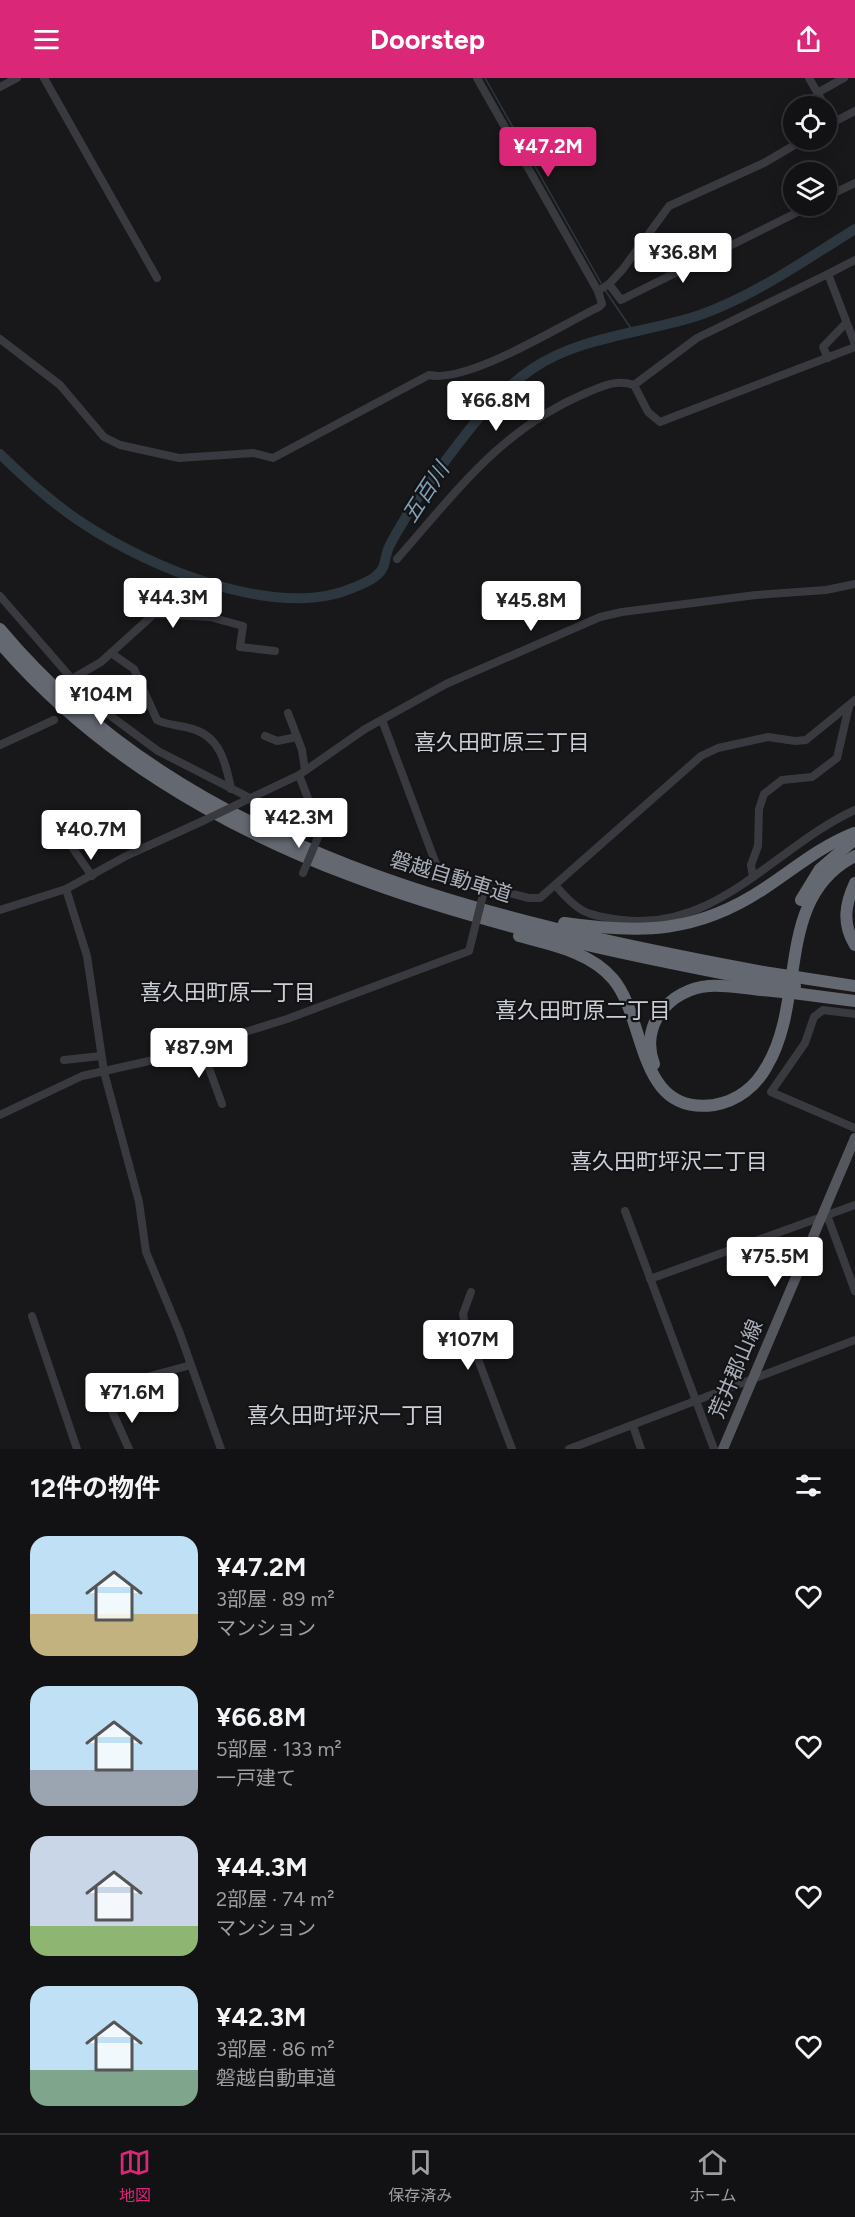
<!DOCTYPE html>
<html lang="ja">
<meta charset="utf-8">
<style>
body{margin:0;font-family:Figtree,"Noto Sans JP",sans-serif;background:#1b1b1d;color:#f1f3f6;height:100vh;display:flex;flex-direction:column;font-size:22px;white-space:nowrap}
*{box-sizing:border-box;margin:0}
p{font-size:20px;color:#9c9ea0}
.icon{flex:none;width:33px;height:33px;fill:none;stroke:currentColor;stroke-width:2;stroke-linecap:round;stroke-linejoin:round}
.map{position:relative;height:1371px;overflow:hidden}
.drawer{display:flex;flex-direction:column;background:#121214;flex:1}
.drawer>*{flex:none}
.fabs{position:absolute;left:783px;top:18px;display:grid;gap:12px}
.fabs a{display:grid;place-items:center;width:54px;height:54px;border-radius:50%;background:#121214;box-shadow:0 3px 15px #0003,0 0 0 2px #313234;font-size:30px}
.price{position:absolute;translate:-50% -51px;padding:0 14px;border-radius:6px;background:#fff;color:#222;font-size:20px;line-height:39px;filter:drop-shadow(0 2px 3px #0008)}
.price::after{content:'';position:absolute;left:50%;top:36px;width:18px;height:14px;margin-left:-9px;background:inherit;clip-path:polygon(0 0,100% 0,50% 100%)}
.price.active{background:#db2777;color:#fff}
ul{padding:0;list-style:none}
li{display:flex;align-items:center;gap:18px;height:150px;padding:0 30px}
li span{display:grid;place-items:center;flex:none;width:168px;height:120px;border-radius:18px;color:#555}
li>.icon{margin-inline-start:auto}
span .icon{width:72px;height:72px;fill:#fffc;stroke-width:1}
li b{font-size:26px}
h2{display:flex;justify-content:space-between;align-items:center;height:72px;padding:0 30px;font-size:26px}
header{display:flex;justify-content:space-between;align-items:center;height:78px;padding:0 30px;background:#db2777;color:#fff;font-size:27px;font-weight:700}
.dock{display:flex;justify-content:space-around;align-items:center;height:84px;border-top:2px solid #313234;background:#121214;font-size:16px;color:#9c9ea0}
.dock a{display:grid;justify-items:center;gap:3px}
.dock .active{color:#db2777}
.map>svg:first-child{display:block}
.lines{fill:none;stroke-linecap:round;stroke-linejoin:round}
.stream{stroke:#2d373f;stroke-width:1.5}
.river{stroke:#2d373f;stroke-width:10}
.minor{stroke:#383a3f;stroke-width:8}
.major{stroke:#54575e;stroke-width:10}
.highway{stroke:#646871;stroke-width:12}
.minor-bridge{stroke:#383a3f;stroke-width:8}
.highway-bridge{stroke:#646871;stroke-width:12}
.labels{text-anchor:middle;stroke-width:4.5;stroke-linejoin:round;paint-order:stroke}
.street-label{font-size:21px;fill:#a9afba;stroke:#131315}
.water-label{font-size:22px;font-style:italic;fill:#7f9eb7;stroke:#131315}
.neighbourhood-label{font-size:22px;fill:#cbced6;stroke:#131315}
</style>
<header><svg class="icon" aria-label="menu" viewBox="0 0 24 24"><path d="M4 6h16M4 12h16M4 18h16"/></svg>Doorstep<svg class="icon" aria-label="share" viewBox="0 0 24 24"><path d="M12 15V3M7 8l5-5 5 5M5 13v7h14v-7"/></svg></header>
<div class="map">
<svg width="855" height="1371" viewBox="0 0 855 1371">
<rect width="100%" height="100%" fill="#18181a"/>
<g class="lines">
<!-- stream -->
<g class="stream">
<polyline points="485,0 601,205"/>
<polyline points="605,212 632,252"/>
</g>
<!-- river -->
<path class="river" d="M0,376c26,25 53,50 84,70 65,43 194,98 271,63 7,-3 16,-6 22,-12 10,-8 7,-18 12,-28 5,-11 12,-21 18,-32 10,-18 24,-34 36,-51 26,-35 52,-70 89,-95 48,-33 114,-36 168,-54 56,-20 105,-55 155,-86"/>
<!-- minor -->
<g class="minor">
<polyline points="44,0 157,200"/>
<polyline points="809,0 825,28"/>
<polyline points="0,9 17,0"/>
<polyline points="817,15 844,0"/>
<polyline points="826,48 855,33"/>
<polyline points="826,119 855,105"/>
<polyline points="828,196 855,182"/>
<polyline points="609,206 621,222 810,128"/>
<polyline points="598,213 609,206 623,191 669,128 764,85 803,62"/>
<path d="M0,261l60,46 44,52 16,8 59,13 75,-5 19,5 156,-83c39,9 132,-50 170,-68l3,-3 -4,-13 -121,-213"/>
<polyline points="855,266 828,196 697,260 634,307 648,334 660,344 855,269"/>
<polyline points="828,280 823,269 846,245"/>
<path d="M397,481c59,-67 104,-130 189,-166 17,-7 30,-14 48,-8"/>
<polyline points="0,518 92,624 158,673 250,720"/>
<path d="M111,575l23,16 23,51c10,5 21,5 32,8 31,7 37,35 42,61"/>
<polyline points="70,602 101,584 154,536 210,539 243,548 240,569 275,573"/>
<polyline points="288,635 302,672 305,692"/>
<polyline points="382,642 439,794 445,799 485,809"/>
<polyline points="265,658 277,663 297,659"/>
<polyline points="0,667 54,642"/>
<polyline points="299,697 320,752 319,757"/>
<polyline points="236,727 299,697 365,651 446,606 600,539 622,534 756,517 826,512 855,506"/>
<polyline points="54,743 92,798"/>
<polyline points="753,799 751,787 758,768 759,731 764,716 782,702 812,699 837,680 849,628"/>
<path d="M556,808c23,27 30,29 66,34 95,12 154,-74 233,-110"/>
<polyline points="66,811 87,878 104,994 139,1124 146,1174 179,1253 221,1371"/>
<polyline points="484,813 485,809 529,820 540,820 701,678 718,670 768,659 795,663 806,662 855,622"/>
<polyline points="0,832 66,811 128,777 205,742"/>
<polyline points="855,936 823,932 814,939 805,965 771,1014 855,1050"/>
<polyline points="201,968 222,1026"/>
<polyline points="64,982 101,978"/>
<polyline points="0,1037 82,998 158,981 287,941 469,873 473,857"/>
<polyline points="625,1133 714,1371"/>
<polyline points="827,1137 855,1213"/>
<polyline points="650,1201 855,1127"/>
<polyline points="471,1214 463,1236 465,1247 512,1371"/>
<polyline points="32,1238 77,1371"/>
<polyline points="128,1309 139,1301 191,1287"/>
<polyline points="111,1331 129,1371"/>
<polyline points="633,1348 641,1371"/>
<polyline points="569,1371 855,1262"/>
</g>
<!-- major -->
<polyline class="major" points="723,1371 855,1060"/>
<!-- highway -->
<g class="highway">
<path d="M0,551c187,224 489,292 763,343"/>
<path d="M0,565c190,220 488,286 762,338"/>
<path d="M855,805c-10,21 -13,41 0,62"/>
<polyline points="801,822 820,791 855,761"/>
<path d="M564,845c78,11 134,10 201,-35 30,-20 56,-42 89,-55"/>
<path d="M519,858c33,9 71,16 94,43 34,40 23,137 101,126 24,-4 42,-19 53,-39 40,-67 7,-169 88,-210"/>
<polyline points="796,899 855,908"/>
<polyline points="793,915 855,923"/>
<path d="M654,986c-15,-39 16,-75 55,-78 17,-1 35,2 52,4"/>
</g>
<!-- minor-bridge -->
<g class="minor-bridge">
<polyline points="205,742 236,727"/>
<polyline points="303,795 319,757"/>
<polyline points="473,857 484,813"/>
</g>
<!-- highway-bridge -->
<g class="highway-bridge">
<polyline points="763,894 796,899"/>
<polyline points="762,903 795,908"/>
<polyline points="761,912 792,915"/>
</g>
</g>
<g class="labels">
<!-- street labels -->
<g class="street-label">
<text transform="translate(451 799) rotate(17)" y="7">磐越自動車道</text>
<text transform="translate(736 1291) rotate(-67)" y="7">荒井郡山線</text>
</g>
<!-- water labels -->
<g class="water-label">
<text transform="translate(425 414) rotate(-57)" y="8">五百川</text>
</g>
<!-- neighbourhood labels -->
<g class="neighbourhood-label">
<text x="502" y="672">喜久田町原三丁目</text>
<text x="228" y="922">喜久田町原一丁目</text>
<text x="583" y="940">喜久田町原二丁目</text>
<text x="669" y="1091">喜久田町坪沢二丁目</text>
<text x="346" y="1345">喜久田町坪沢一丁目</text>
</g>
</g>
</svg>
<div class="fabs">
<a><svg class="icon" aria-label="locate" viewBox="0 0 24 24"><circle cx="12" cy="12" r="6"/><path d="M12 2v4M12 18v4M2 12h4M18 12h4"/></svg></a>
<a><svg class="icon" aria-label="layers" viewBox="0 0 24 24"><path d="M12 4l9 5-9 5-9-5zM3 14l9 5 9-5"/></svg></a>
</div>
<b class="price active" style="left:548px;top:100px">¥47.2M</b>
<b class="price" style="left:683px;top:206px">¥36.8M</b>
<b class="price" style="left:496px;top:354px">¥66.8M</b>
<b class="price" style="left:173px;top:551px">¥44.3M</b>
<b class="price" style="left:531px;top:554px">¥45.8M</b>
<b class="price" style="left:101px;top:648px">¥104M</b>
<b class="price" style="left:299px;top:771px">¥42.3M</b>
<b class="price" style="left:91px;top:783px">¥40.7M</b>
<b class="price" style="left:199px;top:1001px">¥87.9M</b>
<b class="price" style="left:775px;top:1210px">¥75.5M</b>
<b class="price" style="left:468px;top:1293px">¥107M</b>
<b class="price" style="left:132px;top:1346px">¥71.6M</b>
</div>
<section class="drawer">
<h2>12件の物件<svg class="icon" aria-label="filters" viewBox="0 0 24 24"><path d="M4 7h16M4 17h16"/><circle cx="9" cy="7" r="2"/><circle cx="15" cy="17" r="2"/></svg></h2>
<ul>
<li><span style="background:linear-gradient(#bfe0f5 65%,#c2b280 0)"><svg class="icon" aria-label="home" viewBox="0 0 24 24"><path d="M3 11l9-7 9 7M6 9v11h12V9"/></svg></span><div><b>¥47.2M</b><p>3部屋 · 89 m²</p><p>マンション</p></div><svg class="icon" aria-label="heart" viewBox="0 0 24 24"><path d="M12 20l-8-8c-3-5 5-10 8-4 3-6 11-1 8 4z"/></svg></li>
<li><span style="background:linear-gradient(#bfe0f5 70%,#9aa5b1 0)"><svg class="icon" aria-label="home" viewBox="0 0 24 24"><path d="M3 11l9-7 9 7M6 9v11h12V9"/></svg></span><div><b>¥66.8M</b><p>5部屋 · 133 m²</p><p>一戸建て</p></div><svg class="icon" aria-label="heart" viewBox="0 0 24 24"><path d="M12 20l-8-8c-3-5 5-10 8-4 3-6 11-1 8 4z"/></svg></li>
<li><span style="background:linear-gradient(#c9d6e8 75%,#8fb573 0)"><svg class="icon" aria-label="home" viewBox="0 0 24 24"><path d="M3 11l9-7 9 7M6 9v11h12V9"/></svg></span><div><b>¥44.3M</b><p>2部屋 · 74 m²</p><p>マンション</p></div><svg class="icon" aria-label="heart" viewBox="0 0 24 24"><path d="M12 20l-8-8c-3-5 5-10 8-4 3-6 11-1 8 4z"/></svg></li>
<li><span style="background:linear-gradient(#bfe0f5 70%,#7fa58c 0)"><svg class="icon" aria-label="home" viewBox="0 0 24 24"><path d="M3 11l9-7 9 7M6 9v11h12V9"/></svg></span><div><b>¥42.3M</b><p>3部屋 · 86 m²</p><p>磐越自動車道</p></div><svg class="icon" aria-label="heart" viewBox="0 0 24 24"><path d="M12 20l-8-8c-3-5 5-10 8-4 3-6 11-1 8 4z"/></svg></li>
</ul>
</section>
<nav class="dock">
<a class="active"><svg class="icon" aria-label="map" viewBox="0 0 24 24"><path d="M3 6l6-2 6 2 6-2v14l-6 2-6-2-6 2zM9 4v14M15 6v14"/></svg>地図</a>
<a><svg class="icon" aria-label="saved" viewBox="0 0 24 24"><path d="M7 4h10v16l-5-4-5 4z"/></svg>保存済み</a>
<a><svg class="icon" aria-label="home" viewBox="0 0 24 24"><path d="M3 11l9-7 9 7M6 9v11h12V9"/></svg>ホーム</a>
</nav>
